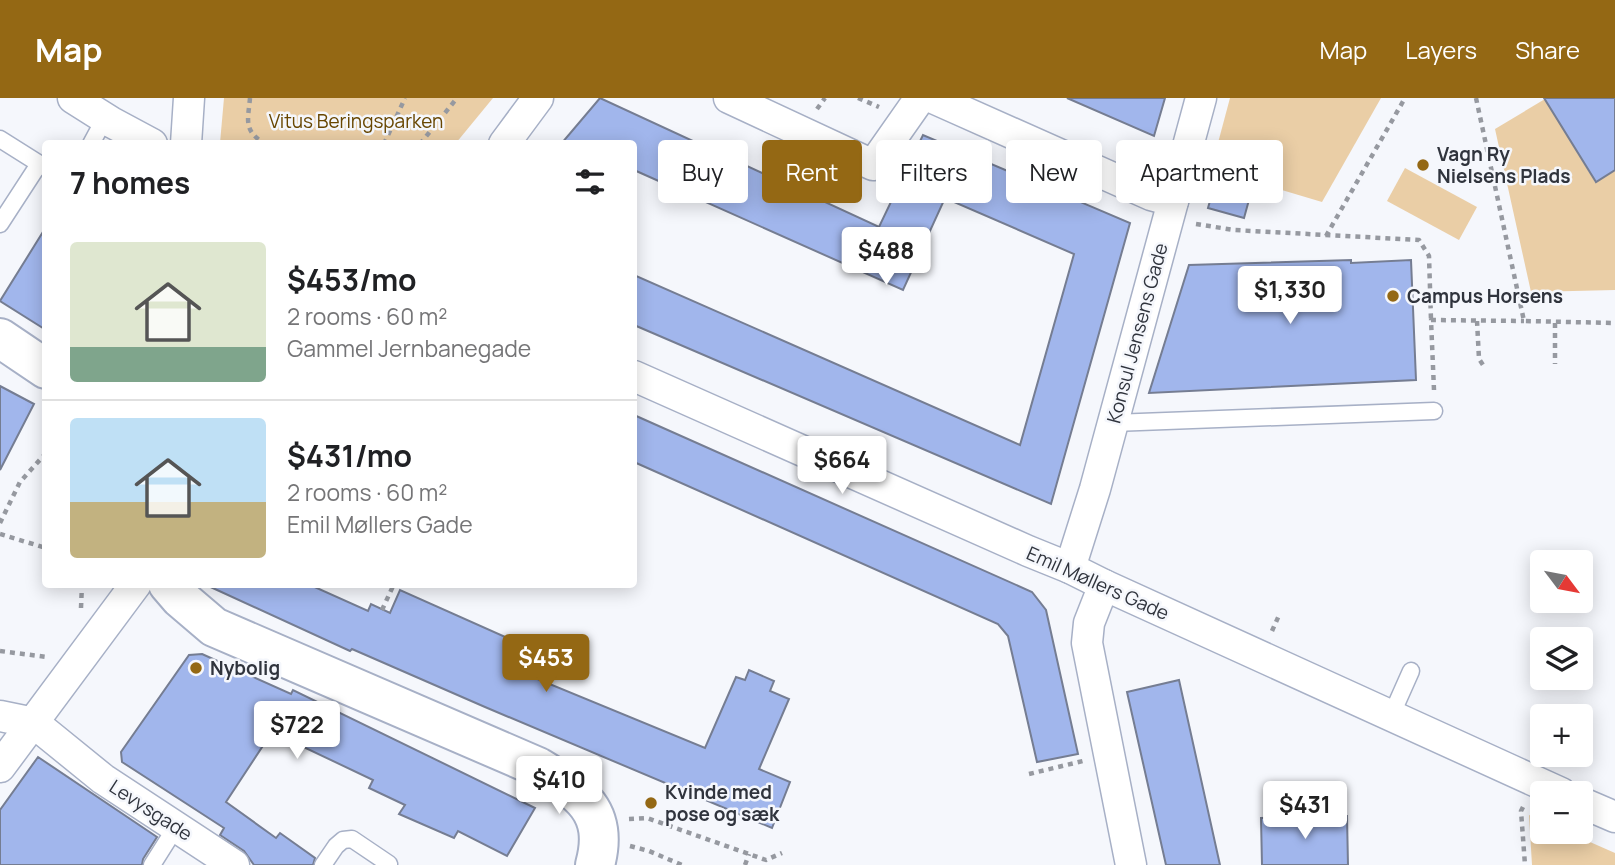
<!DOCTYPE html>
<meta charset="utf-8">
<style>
body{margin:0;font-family:Manrope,sans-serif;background:#f6f6f6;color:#202124;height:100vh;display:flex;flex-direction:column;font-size:26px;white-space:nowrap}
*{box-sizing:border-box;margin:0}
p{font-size:23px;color:#757577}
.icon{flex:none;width:38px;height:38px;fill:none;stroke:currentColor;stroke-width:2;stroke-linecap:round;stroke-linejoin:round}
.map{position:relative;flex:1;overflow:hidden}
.drawer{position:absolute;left:42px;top:42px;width:595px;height:448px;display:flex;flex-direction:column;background:#fff;border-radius:7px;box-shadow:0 4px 18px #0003}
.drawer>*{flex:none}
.guide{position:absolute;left:658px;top:42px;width:665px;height:63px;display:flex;gap:14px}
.needle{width:46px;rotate:122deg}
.buttons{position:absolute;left:1530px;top:452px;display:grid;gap:14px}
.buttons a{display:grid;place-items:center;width:63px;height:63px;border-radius:7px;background:#fff;box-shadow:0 4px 18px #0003;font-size:35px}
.price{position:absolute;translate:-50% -60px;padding:0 16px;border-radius:7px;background:#fff;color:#222;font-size:23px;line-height:46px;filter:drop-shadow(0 2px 4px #0008)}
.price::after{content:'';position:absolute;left:50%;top:42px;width:21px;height:16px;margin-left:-10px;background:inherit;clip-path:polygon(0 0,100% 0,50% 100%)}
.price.on{background:#946814;color:#fff}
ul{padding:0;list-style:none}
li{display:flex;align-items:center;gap:21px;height:175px;padding:0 28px}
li+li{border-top:2px solid #e0e0e0}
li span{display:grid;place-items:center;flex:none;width:196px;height:140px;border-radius:7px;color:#555}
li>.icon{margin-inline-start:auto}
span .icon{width:84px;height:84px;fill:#fffc;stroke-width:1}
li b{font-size:30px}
h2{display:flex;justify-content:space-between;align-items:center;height:84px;padding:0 28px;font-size:30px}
.chip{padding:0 24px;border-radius:7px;background:#fff;box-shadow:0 4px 18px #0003;font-size:24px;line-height:63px}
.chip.on{background:#946814;color:#fff}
header{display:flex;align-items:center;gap:42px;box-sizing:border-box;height:98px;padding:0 35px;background:#946814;color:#fff}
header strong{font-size:33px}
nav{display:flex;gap:38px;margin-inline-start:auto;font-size:24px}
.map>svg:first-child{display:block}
.green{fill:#eacea6}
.building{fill:#a1b6ec;stroke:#757d92;stroke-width:2}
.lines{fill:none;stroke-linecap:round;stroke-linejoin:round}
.lane-casing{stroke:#a7b0c6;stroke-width:19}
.street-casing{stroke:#a7b0c6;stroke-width:33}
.secondary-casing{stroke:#a7b0c6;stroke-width:42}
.path{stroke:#9699a0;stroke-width:4.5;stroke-dasharray:5 5;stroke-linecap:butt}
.lane{stroke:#fff;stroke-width:16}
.street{stroke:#fff;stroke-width:30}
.secondary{stroke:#fff;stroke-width:38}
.poi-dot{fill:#946814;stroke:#f5f7fc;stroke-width:2.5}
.labels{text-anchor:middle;stroke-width:5;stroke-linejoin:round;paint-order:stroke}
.park-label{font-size:19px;fill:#684600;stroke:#f5f7fc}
.poi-label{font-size:19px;font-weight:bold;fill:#30343d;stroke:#f5f7fc;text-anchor:start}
.street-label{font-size:19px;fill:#30343d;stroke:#f5f7fc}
</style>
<header>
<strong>Map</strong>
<nav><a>Map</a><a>Layers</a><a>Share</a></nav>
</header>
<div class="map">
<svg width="1615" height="767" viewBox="0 0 1615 767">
<rect width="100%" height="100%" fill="#f5f7fc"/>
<!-- green -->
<g class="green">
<polygon points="224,0 493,0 456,45 220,45"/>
<polygon points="1230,0 1381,0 1322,104 1211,71"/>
<polygon points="1545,1 1595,84 1615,72 1615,192 1531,194 1495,31"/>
<polygon points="1405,70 1477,109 1459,142 1387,103"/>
<polygon points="1529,717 1542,723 1542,733 1565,733 1615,755 1615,767 1532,767"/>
</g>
<!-- building -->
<g class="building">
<polygon points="600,0 879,129 923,37 1130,125 1051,406 634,227 634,177 1020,347 1074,156 945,100 903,192 634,72 634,46 561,46"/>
<polygon points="1067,0 1165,0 1154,38"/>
<polygon points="1544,0 1615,0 1615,72 1596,84"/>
<polygon points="1216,81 1252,91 1244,120 1208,110"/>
<polygon points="46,129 46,232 0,203"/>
<polygon points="1351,162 1351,165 1411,162 1416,282 1149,295 1189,167"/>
<polygon points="0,288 34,306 0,372"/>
<polygon points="634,317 1032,494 1046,512 1078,656 1037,664 1008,538 998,526 634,364"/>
<polygon points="204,486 308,486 368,513 371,506 390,515 400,492 523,547 513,571 705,650 736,579 745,582 749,572 774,583 770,593 789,601 759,671 790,684 772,730 485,609 352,551 350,553"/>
<polygon points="202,556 291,596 293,592 535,710 507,758 458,733 454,740 399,716 405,707 369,690 373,682 272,634 226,704 276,740 280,735 315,760 313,767 254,767 244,753 220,737 224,730 122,664 121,654 189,557"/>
<polygon points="1179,582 1220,767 1166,767 1127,594"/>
<polygon points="38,659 157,739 143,761 142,767 0,767 0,712"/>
<polygon points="1347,718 1348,767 1262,767 1261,720"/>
</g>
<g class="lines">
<defs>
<g id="lane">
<polyline points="0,41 46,70"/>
<polyline points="91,46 105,20"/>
<polyline points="0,126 39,66"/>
<polyline points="1113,325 1434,313"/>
<polyline points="1391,618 1411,573"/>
<polyline points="152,767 176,729"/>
<polyline points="323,767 336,748 343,742 352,741 389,766"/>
</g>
<g id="street">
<polyline points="73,0 111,24 152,46"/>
<polyline points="729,0 873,67 920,0"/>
<polyline points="933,0 1151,97 1173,103"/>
<polyline points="186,46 189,0"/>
<polyline points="504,46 538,0"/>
<polyline points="634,278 1028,453 1070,470 1104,487 1561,695"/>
<polyline points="1070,470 1095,391 1201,0"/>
<polyline points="1104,487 1089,525 1087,545 1131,767"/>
<polyline points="0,618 34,625 103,681 234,767"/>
<polyline points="0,669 136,486"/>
<polyline points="1580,704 1615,719"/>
</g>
<g id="secondary">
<polyline points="0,240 46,271"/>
<path d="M168,486l12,14 34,29 324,140c41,25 72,43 57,98"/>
</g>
</defs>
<!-- lane casing -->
<use href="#lane" class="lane-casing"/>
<!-- street casing -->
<use href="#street" class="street-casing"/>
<!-- secondary casing -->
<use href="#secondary" class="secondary-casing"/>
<!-- path -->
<g class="path">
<path d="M250,0c-2,23 -7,32 15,46"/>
<polyline points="858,0 879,9"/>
<polyline points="1476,0 1524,223 1615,225"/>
<polyline points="817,11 825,0"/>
<polyline points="384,46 405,0"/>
<polyline points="420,46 457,0"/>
<polyline points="1196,126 1234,132 1419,142 1429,158 1431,222"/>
<polyline points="1326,138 1405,0"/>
<polyline points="1477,223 1479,261 1483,267"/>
<polyline points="1555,225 1555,266"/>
<polyline points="1434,292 1431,222 1524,223"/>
<polyline points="0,425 20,384 46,355"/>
<polyline points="0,436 46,450"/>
<polyline points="81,510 82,486"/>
<polyline points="382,512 394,486"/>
<polyline points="1272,533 1280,515"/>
<polyline points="0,553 47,559"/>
<polyline points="1580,651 1581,650"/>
<polyline points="1572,668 1578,656"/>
<polyline points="1029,676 1083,663"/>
<polyline points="1523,709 1521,713 1525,767"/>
<polyline points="629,721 647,720 766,762 782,755"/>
<polyline points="630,748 649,753 682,767"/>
<polyline points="745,767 749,756"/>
</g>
<!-- lane -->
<use href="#lane" class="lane"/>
<!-- street -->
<use href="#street" class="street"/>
<!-- secondary -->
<use href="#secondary" class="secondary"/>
</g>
<!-- markers -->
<g class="poi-dot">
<circle cx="1423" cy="67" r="7"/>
<circle cx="1393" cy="198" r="7"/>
<circle cx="196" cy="570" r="7"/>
<circle cx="651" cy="705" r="7"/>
</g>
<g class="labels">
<!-- park labels -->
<g class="park-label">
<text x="356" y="30">Vitus Beringsparken</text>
</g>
<!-- poi labels -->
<g class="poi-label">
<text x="1437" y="63">Vagn Ry<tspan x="1437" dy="22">Nielsens Plads</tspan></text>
<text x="1407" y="205">Campus Horsens</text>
<text x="210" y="577">Nybolig</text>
<text x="665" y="701">Kvinde med<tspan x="665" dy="22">pose og sæk</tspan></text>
</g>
<!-- street labels -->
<g class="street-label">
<text transform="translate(1137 235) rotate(-75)" y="7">Konsul Jensens Gade</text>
<text transform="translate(1098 485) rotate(24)" y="7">Emil Møllers Gade</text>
<text transform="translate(151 712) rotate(33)" y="7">Levysgade</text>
</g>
</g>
</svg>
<div class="buttons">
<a><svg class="needle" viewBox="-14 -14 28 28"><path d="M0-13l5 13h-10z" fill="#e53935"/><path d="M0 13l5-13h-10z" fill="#757577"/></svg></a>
<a><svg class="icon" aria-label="layers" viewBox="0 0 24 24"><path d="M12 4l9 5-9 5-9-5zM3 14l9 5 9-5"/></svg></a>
<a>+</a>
<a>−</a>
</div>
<b class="price" style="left:886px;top:189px">$488</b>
<b class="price" style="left:1290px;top:228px">$1,330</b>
<b class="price" style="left:842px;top:398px">$664</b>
<b class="price on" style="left:546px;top:596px">$453</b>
<b class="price" style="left:297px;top:663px">$722</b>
<b class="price" style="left:559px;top:718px">$410</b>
<b class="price" style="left:1305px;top:743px">$431</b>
<div class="guide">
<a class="chip">Buy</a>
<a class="chip on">Rent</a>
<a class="chip">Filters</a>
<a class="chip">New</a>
<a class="chip">Apartment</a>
</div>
<section class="drawer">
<h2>7 homes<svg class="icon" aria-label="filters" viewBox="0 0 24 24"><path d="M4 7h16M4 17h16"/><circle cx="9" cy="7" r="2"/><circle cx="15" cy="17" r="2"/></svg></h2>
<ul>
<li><span style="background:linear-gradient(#dfe7d0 75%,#7fa58c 0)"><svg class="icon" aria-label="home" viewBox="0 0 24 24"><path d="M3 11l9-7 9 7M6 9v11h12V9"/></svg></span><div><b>$453/mo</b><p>2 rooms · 60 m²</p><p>Gammel Jernbanegade</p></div></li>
<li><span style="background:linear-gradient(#bfe0f5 60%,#c2b280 0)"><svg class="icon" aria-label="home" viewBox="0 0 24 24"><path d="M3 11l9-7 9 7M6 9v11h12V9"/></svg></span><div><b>$431/mo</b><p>2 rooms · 60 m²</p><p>Emil Møllers Gade</p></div></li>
</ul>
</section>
</div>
